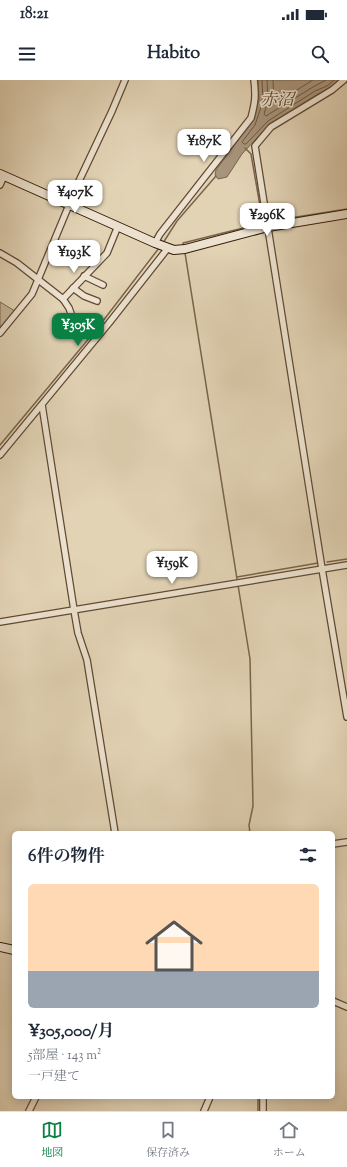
<!DOCTYPE html>
<html lang="ja">
<meta charset="utf-8">
<style>
body{margin:0;font-family:"Sorts Mill Goudy","Noto Serif JP",serif;background:#f6f6f7;color:#1f2937;height:100vh;display:flex;flex-direction:column;font-size:15px;white-space:nowrap}
*{box-sizing:border-box;margin:0}
p{font-size:13px;color:#747a83}
.icon{flex:none;width:22px;height:22px;fill:none;stroke:currentColor;stroke-width:2;stroke-linecap:round;stroke-linejoin:round}
.map{position:relative;flex:1;overflow:hidden}
.details{position:absolute;left:12px;top:751px;width:323px;height:268px;display:flex;flex-direction:column;background:#fff;border-radius:6px;box-shadow:0 2px 10px #0003}
.details>*{flex:none}
.price{position:absolute;translate:-50% -34px;padding:0 9px;border-radius:8px;background:#fff;color:#222;font-size:13px;line-height:26px;filter:drop-shadow(0 1px 2px #0008)}
.price::after{content:'';position:absolute;left:50%;top:24px;width:12px;height:9px;margin-left:-6px;background:inherit;clip-path:polygon(0 0,100% 0,50% 100%)}
.price.on{background:#0b8043;color:#fff}
ul{padding:0;list-style:none}
li{display:grid;align-content:center;gap:8px;height:212px;padding:0 16px}
li+li{border-top:1px solid #e0e1e3}
li span{display:grid;place-items:center;height:124px;border-radius:6px;color:#555}
li>.icon{margin-inline-start:auto}
span .icon{width:72px;height:72px;fill:#fffc;stroke-width:1}
li b{font-size:17px}
h2{display:flex;justify-content:space-between;align-items:center;height:48px;padding:0 16px;font-size:17px}
.status{display:flex;justify-content:space-between;align-items:center;height:28px;padding:0 20px;background:#fff;direction:ltr}
.status svg{height:11px;fill:currentColor}
header{display:flex;justify-content:space-between;align-items:center;height:52px;padding:0 16px;background:#fff;font-size:18px;font-weight:700}
.dock{display:flex;justify-content:space-around;align-items:center;height:56px;border-top:1px solid #e0e1e3;background:#fff;font-size:11px;color:#747a83}
.dock a{display:grid;justify-items:center;gap:2px}
.dock .on{color:#0b8043}
.map>svg:first-child{display:block}
.green{fill:#c4b498;stroke:#7c6850}
.water{fill:#a7947a;stroke:#79644c}
.lines{fill:none;stroke-linecap:round;stroke-linejoin:round}
.shore{stroke:#6e5841;stroke-width:1}
.stream{stroke:#79644c;stroke-width:1.5}
.street-casing{stroke:#604933;stroke-width:8}
.secondary-casing{stroke:#341b08;stroke-width:10}
.street{stroke:#ece2cf;stroke-width:5.5}
.secondary{stroke:#ece2cf;stroke-width:8}
.labels{text-anchor:middle;stroke-width:3;stroke-linejoin:round;paint-order:stroke}
.water-label{font-size:17px;font-style:italic;fill:#5c4530;stroke:#ece2cf}
</style>
<div class="status"><b>18:21</b><svg viewBox="0 0 49 12"><path d="M0 12V9h3v3zM5 12V6h3v6zM10 12V3h3v9zM15 12V0h3v12zM26 1h20v11H26zM47 4h2v5h-2z"/></svg></div>
<header><svg class="icon" aria-label="menu" viewBox="0 0 24 24"><path d="M4 6h16M4 12h16M4 18h16"/></svg>Habito<svg class="icon" aria-label="search" viewBox="0 0 24 24"><circle cx="10" cy="10" r="6"/><path d="M15 15l6 6"/></svg></header>
<div class="map">
<svg width="347" height="1031" viewBox="0 0 347 1031">
<rect width="100%" height="100%" fill="#e2d3b5"/>
<filter id="stains"><feTurbulence type="fractalNoise" baseFrequency=".005" numOctaves="4"/><feColorMatrix values="0 0 0 0 .2 0 0 0 0 .09 0 0 0 0 .02 0 0 0 .5 -.17"/></filter>
<radialGradient id="worn" r=".72"><stop offset=".6" stop-color="#630" stop-opacity="0"/><stop offset="1" stop-color="#630" stop-opacity=".3"/></radialGradient>
<!-- green -->
<polygon class="green" points="0,222 15,231 0,250"/>
<!-- water -->
<polygon class="water" points="258,0 340,0 329,9 318,14 270,44 242,74 227,97 218,99 215,95 216,90 251,43 259,20"/>
<g class="lines">
<!-- shore -->
<g class="shore">
<polyline points="262,0 263,21 255,45 242,62 244,64 246,64 268,41 315,11 327,6 334,0"/>
<polyline points="267,0 268,21 264,34 266,36 313,7 326,0"/>
<polyline points="273,0 274,21 276,23 313,0"/>
</g>
<!-- stream -->
<g class="stream">
<polyline points="271,141 347,129"/>
<polyline points="163,163 177,141 216,96"/>
<polyline points="184,167 183,163 263,143 251,74 245,68"/>
<polyline points="185,173 237,499"/>
<polyline points="0,365 96,250 159,168"/>
<polyline points="327,482 347,479"/>
<polyline points="237,497 318,483"/>
<polyline points="238,505 250,579 253,726 249,745 250,753"/>
<polyline points="258,1017 258,1031"/>
</g>
<defs>
<g id="street">
<polyline points="344,0 332,10 271,47 255,66 322,489 347,637"/>
<polyline points="0,105 4,96"/>
<path d="M155,163l5,-9 91,-116c4,-15 5,-22 3,-38"/>
<polyline points="0,173 17,183 63,219"/>
<polyline points="84,196 103,205"/>
<polyline points="73,208 84,216 97,221"/>
<polyline points="74,242 69,228 63,219 107,173 118,146"/>
<polyline points="0,253 32,214 79,101 112,31 125,0"/>
<polyline points="42,325 74,530 78,553 87,580 115,753"/>
<polyline points="0,375 109,243 168,168"/>
<polyline points="0,542 347,485"/>
<polyline points="333,764 347,762"/>
<polyline points="333,921 347,927"/>
<polyline points="263,1017 263,1031"/>
<polyline points="29,1031 36,1017"/>
<polyline points="204,1031 210,1017"/>
</g>
<g id="secondary">
<polyline points="0,94 155,163 174,170 185,169 268,147 347,134"/>
<polyline points="0,867 14,870"/>
</g>
</defs>
<!-- street casing -->
<use href="#street" class="street-casing"/>
<!-- secondary casing -->
<use href="#secondary" class="secondary-casing"/>
<!-- street -->
<use href="#street" class="street"/>
<!-- secondary -->
<use href="#secondary" class="secondary"/>
</g>
<g class="labels">
<!-- water labels -->
<g class="water-label">
<text x="277" y="25">赤沼</text>
</g>
</g>
<rect width="100%" height="100%" filter="url(#stains)"/>
<rect width="100%" height="100%" fill="url(#worn)"/>
</svg>
<b class="price" style="left:204px;top:83px">¥187K</b>
<b class="price" style="left:75px;top:134px">¥407K</b>
<b class="price" style="left:267px;top:157px">¥296K</b>
<b class="price" style="left:74px;top:194px">¥193K</b>
<b class="price on" style="left:78px;top:267px">¥305K</b>
<b class="price" style="left:172px;top:505px">¥159K</b>
<section class="details">
<h2>6件の物件<svg class="icon" aria-label="filters" viewBox="0 0 24 24"><path d="M4 7h16M4 17h16"/><circle cx="9" cy="7" r="2"/><circle cx="15" cy="17" r="2"/></svg></h2>
<ul>
<li><span style="background:linear-gradient(#ffd9b3 70%,#9aa5b1 0)"><svg class="icon" aria-label="home" viewBox="0 0 24 24"><path d="M3 11l9-7 9 7M6 9v11h12V9"/></svg></span><div><b>¥305,000/月</b><p>5部屋 · 143 m²</p><p>一戸建て</p></div></li>
</ul>
</section>
</div>
<nav class="dock">
<a class="on"><svg class="icon" aria-label="map" viewBox="0 0 24 24"><path d="M3 6l6-2 6 2 6-2v14l-6 2-6-2-6 2zM9 4v14M15 6v14"/></svg>地図</a>
<a><svg class="icon" aria-label="saved" viewBox="0 0 24 24"><path d="M7 4h10v16l-5-4-5 4z"/></svg>保存済み</a>
<a><svg class="icon" aria-label="home" viewBox="0 0 24 24"><path d="M3 11l9-7 9 7M6 9v11h12V9"/></svg>ホーム</a>
</nav>
